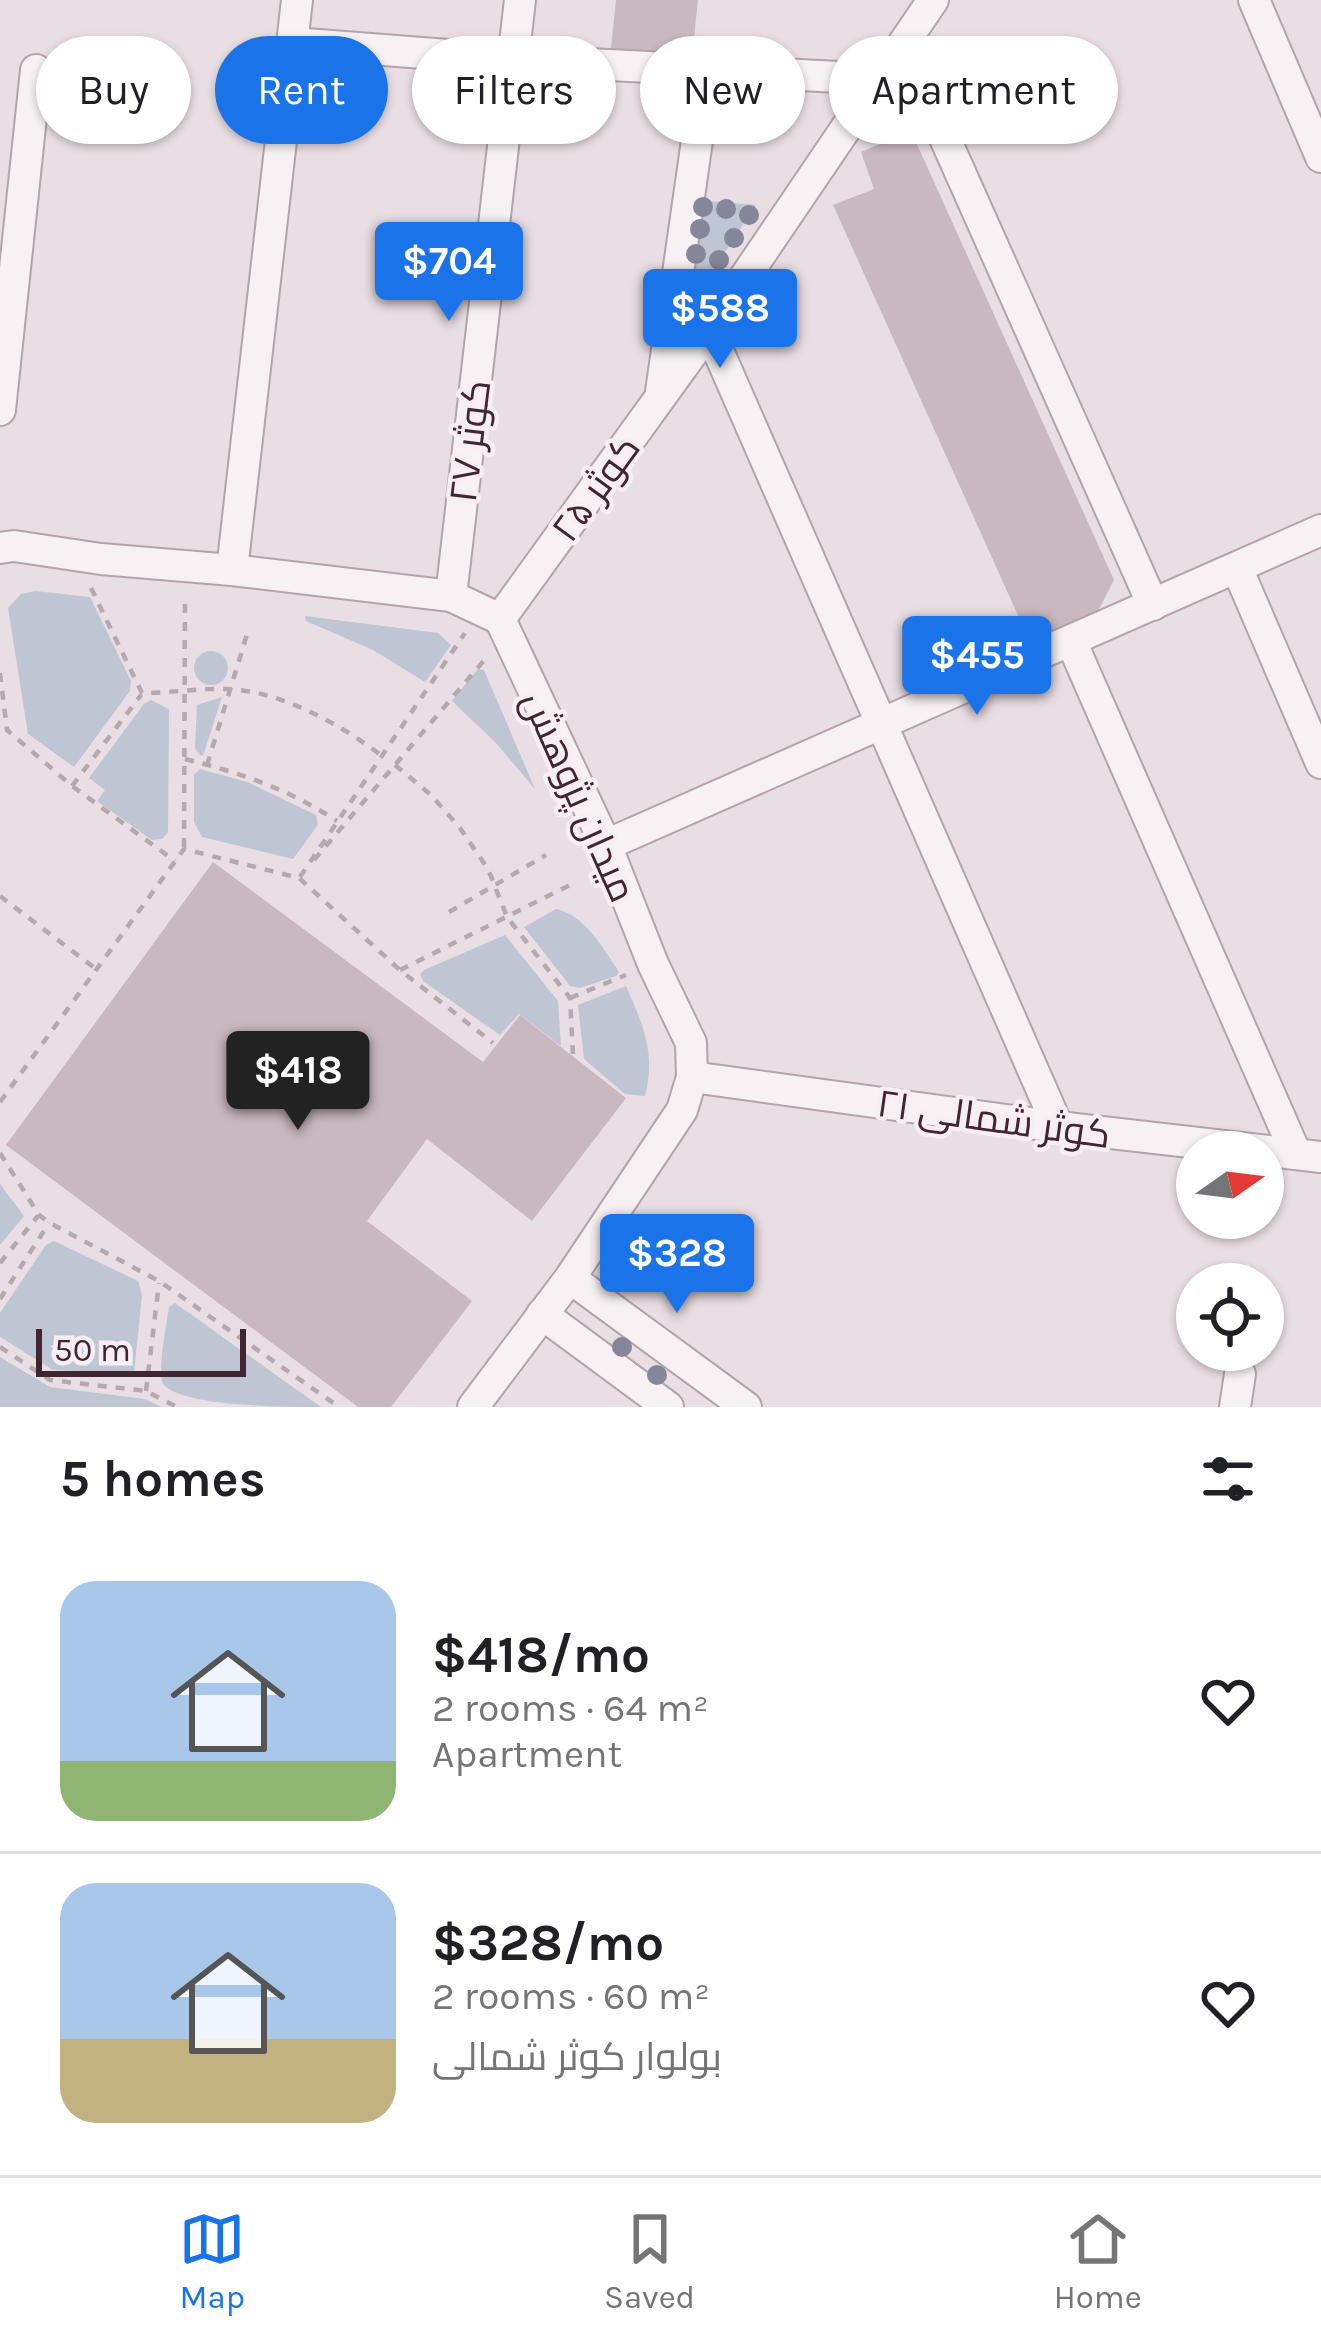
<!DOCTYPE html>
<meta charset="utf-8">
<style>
body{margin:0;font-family:Karla,Cairo,sans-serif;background:#f2f2f2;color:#202124;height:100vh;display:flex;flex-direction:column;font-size:45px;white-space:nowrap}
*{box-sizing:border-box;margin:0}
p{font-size:39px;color:#757577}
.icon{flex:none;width:66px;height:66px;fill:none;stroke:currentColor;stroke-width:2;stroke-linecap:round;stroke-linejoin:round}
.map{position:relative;height:1407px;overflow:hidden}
.details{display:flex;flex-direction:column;background:#fff;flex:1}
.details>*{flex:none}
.hud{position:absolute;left:36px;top:36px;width:1251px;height:108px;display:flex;gap:24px}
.needle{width:78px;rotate:76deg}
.controls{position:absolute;left:1176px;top:1131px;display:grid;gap:24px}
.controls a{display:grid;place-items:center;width:108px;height:108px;border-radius:50%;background:#fff;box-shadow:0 3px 9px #0004;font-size:60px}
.scale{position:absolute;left:36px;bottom:30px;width:210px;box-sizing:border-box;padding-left:12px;border:6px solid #412632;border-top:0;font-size:33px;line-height:42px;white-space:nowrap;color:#412632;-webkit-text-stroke:9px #f6eef2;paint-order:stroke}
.price{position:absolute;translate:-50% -102px;padding:0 27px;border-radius:12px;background:#1a73e8;color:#fff;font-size:39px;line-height:78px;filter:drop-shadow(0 3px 6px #0008)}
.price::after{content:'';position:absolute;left:50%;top:72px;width:36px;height:27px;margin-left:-18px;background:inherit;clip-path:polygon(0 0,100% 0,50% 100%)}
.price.active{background:#222;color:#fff}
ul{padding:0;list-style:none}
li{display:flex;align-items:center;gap:36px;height:300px;padding:0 60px}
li+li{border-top:3px solid #e0e0e0}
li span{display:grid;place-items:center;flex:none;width:336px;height:240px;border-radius:36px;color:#555}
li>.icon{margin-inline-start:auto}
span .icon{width:144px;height:144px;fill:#fffc;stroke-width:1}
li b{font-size:51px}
h2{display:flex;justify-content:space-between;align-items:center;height:144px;padding:0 60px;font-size:51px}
.chip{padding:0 42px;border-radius:54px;background:#fff;box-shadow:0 3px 9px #0004;font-size:42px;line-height:108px}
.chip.active{background:#1a73e8;color:#fff}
.tab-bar{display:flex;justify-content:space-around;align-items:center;height:168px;border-top:3px solid #e0e0e0;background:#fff;font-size:33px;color:#757577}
.tab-bar a{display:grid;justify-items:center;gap:6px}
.tab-bar .active{color:#1a73e8}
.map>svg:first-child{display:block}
.green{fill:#bfc6d3}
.building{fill:#c9b8c0}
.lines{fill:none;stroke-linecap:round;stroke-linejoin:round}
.minor-casing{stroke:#b3a3aa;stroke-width:34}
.path{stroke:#b5a8ae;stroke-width:4.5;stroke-dasharray:9 9;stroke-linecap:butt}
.minor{stroke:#f7f1f4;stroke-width:30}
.tree{fill:#85869a}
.labels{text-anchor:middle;stroke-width:9;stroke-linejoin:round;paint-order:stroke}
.street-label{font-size:39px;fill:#412632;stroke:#f6eef2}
</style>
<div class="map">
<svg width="1321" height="1407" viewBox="0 0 1321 1407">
<rect width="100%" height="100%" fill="#e9dee3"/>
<!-- green -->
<g class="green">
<polygon points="699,200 756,205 679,322"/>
<polygon points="35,591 90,597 131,681 130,691 74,767 28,734 8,608 21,594"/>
<polygon points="305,616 438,633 451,645 425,682 373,650 306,621"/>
<circle cx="211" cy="668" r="17"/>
<polygon points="478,669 484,670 535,789 496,743 452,701"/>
<polygon points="222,697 203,756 200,755 195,748 197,705"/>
<polygon points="151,700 169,709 168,832 162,839 152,840 97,801 105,790 89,778 144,704"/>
<polygon points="200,769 247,782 316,815 318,825 293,859 202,837 194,822 194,775"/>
<path d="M556,909c29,6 48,40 63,63l-3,4 -36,12 -10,-2 -46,-59z"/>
<polygon points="505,935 558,1001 561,1046 519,1014 500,1035 423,981 420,974 424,970"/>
<path d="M626,986c17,38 30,68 19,110l-20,-2 -41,-35 -6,-54z"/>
<polygon points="0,1184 24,1216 0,1245"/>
<polygon points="54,1241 138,1281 142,1295 134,1373 53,1370 0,1337 0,1313 46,1245"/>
<path d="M175,1303l146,104c-35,0 -139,0 -158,-23 -6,-12 4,-62 6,-77z"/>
<polygon points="0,1357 50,1387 145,1399 162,1407 0,1407"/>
</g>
<!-- building -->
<g class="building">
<polygon points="616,0 698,0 691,66 610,57"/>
<polygon points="911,131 1114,580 1097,613 1030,642 833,205 874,189 861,152"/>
<polygon points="213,862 483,1062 520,1015 626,1098 532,1221 427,1139 367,1221 472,1301 391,1407 358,1407 6,1145"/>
</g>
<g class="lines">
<defs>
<g id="minor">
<polyline points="1254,0 1321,157"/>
<polyline points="293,43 513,60 877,79 918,90 927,98 1153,605"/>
<polyline points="709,330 1058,1127"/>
<polyline points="661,392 707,71"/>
<polyline points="0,410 36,70"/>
<polyline points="0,548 14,546 101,559 232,570 451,596 500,619 606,845 653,964 691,1043 692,1077 682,1110 570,1278 473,1407"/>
<polyline points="1237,568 1321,763"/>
<polyline points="232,570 297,0"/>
<polyline points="451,596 520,0"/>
<polyline points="500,619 709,330 933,0"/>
<polyline points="1071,641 1296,1154"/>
<polyline points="606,845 1321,530"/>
<polyline points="692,1077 1058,1127 1321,1157"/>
<polyline points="570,1278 746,1407"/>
<polyline points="542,1314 668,1407"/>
<polyline points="1235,1407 1240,1374"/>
</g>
</defs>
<!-- minor casing -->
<use href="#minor" class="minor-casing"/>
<!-- path -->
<g class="path">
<path d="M91,588l51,105c28,0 57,-5 85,-4 54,2 113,35 155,67"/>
<polyline points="0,673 7,730 72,786 175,861"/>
<path d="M185,759c56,14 103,30 152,62"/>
<polyline points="207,765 248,631"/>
<polyline points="395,765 431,795 460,828 488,869 507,917 570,998 573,1054"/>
<polyline points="72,786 141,695"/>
<polyline points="184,847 185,601"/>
<polyline points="314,860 486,658"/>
<polyline points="300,877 465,633"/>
<polyline points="0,896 96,969"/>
<polyline points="449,912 546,855"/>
<polyline points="400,970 572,884"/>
<polyline points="570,998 626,975"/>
<polyline points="0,1102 184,849 299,878 400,970 493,1043"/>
<polyline points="0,1153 39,1215 50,1223 159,1281 339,1407"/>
<polyline points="0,1263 38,1216"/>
<polyline points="0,1299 49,1223"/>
<polyline points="0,1347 50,1380 146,1391 177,1407"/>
<polyline points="146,1391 159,1283"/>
</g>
<!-- minor -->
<use href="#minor" class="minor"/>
</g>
<!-- trees -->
<g class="tree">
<circle cx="703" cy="207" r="10"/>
<circle cx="726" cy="209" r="10"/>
<circle cx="749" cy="215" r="10"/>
<circle cx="700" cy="229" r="10"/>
<circle cx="734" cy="238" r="10"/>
<circle cx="696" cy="254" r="10"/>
<circle cx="719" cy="260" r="10"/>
<circle cx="706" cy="281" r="10"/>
<circle cx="622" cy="1347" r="10"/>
<circle cx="657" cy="1375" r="10"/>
</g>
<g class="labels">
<!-- street labels -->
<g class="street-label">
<text transform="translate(469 441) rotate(-83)" y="14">کوثر ۲۷</text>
<text transform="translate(595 488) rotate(-54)" y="14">کوثر ۲۵</text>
<text transform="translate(580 796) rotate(66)" y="14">میدان پژوهش</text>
<text transform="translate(994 1118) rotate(8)" y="14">کوثر شمالی ۲۱</text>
</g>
</g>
</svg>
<div class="controls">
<a><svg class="needle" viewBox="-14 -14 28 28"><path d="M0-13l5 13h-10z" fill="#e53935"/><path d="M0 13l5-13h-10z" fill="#757577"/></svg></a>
<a><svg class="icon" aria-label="locate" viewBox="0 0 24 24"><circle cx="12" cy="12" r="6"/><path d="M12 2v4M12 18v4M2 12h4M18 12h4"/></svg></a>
</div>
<div class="scale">50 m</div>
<b class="price" style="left:449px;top:324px">$704</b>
<b class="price" style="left:720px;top:371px">$588</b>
<b class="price" style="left:977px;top:718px">$455</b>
<b class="price active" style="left:298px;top:1133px">$418</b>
<b class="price" style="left:677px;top:1316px">$328</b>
<div class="hud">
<a class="chip">Buy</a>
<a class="chip active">Rent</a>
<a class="chip">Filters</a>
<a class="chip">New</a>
<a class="chip">Apartment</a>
</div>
</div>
<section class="details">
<h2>5 homes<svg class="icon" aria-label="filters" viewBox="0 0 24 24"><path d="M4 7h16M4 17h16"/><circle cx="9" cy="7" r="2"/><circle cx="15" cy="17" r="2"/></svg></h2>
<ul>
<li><span style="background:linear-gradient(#a9c7e8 75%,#8fb573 0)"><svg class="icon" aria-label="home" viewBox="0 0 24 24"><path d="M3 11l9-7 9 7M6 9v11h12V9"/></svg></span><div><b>$418/mo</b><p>2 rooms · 64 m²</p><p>Apartment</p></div><svg class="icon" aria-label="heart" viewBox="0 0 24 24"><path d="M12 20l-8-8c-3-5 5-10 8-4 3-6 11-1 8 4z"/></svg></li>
<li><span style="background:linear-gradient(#a9c7e8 65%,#c2b280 0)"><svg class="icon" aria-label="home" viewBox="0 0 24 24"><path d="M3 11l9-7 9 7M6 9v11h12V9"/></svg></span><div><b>$328/mo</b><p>2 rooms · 60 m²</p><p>بولوار کوثر شمالی</p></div><svg class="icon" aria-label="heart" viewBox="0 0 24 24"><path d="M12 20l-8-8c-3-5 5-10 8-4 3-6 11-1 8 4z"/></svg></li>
</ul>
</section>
<nav class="tab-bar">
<a class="active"><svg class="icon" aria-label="map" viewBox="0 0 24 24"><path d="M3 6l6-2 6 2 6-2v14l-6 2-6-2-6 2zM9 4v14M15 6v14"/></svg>Map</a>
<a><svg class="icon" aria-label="saved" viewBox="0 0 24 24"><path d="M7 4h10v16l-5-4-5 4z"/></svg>Saved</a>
<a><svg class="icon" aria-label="home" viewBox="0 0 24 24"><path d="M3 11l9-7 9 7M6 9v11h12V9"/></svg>Home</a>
</nav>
